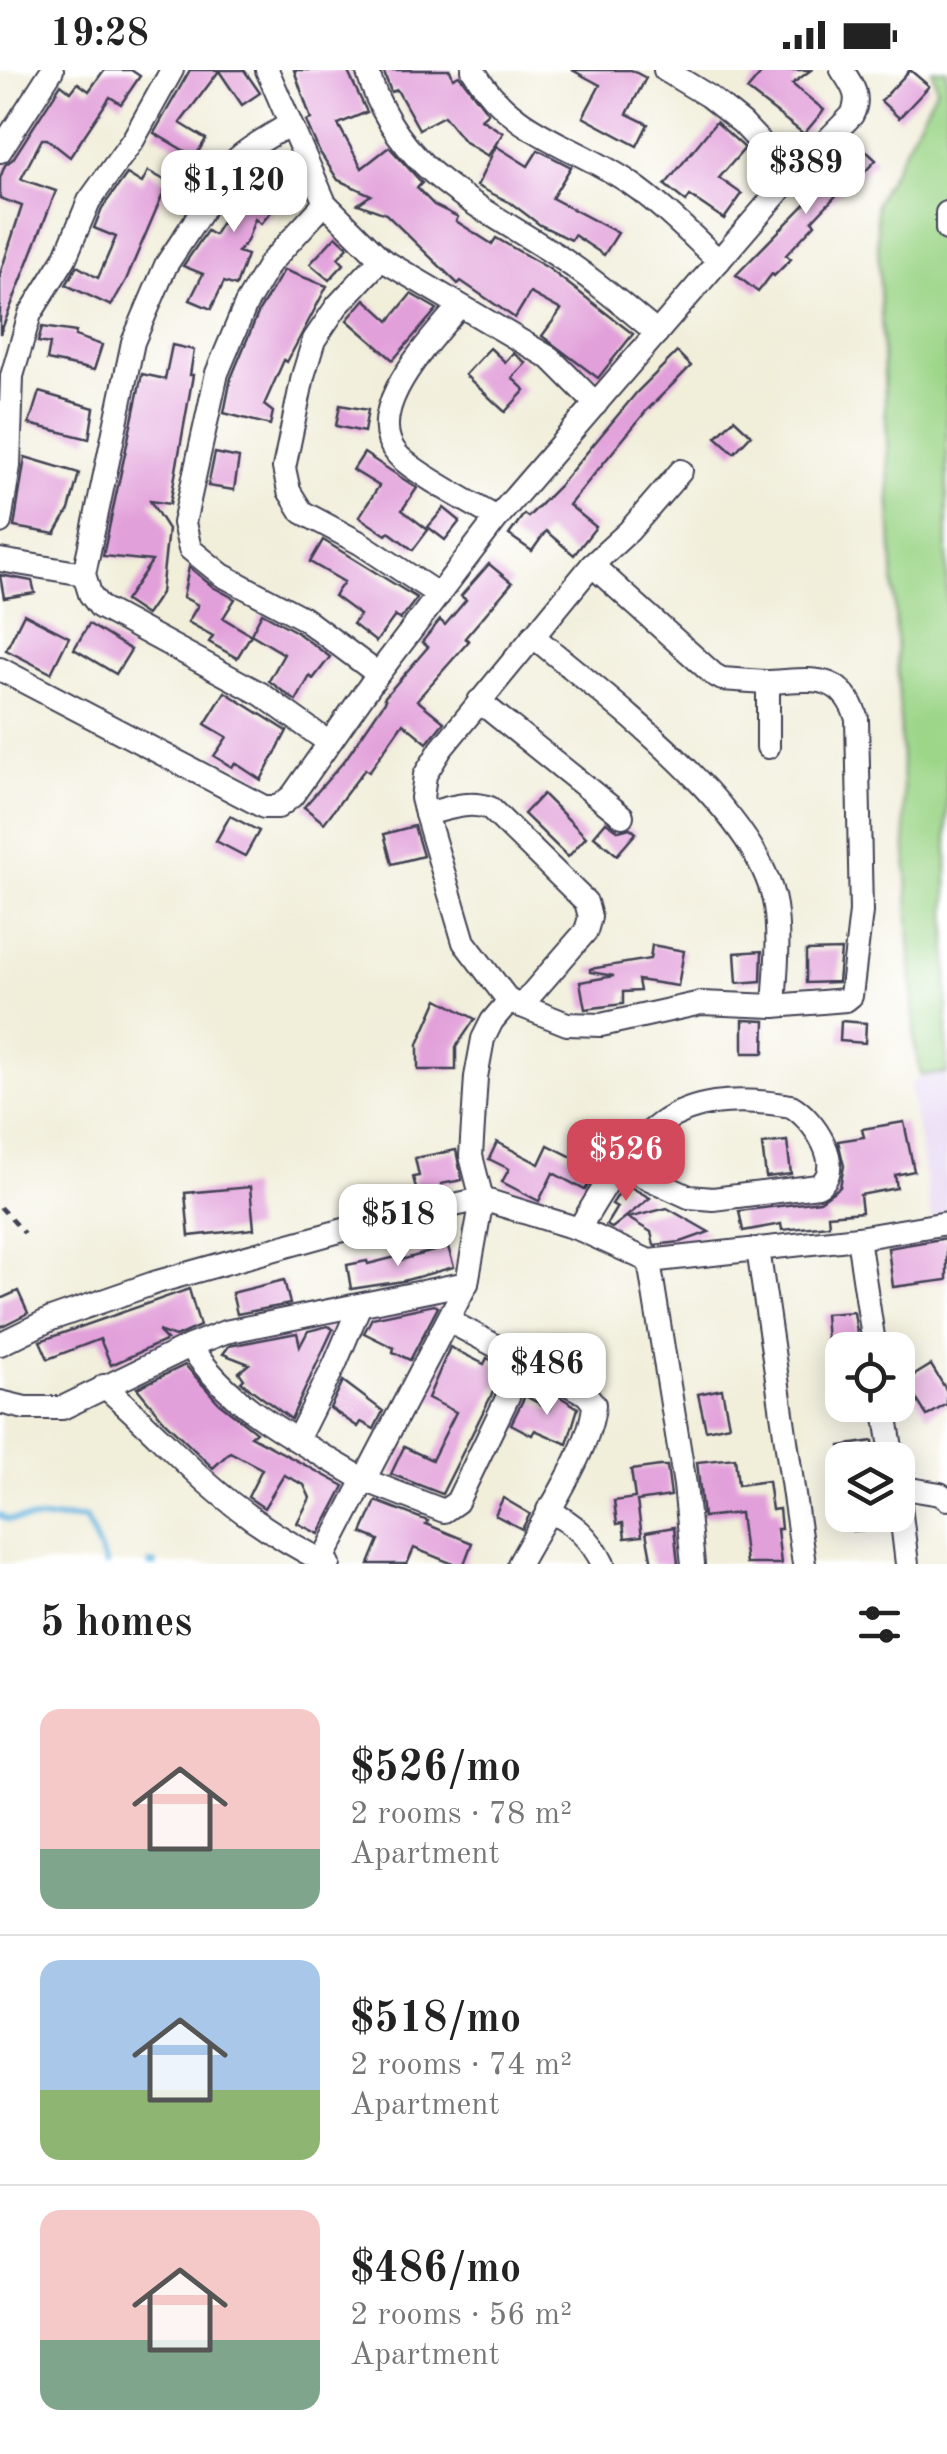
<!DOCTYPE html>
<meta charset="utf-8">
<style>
body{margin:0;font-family:"Old Standard TT",serif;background:#f6f6f6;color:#222;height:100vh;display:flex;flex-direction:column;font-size:38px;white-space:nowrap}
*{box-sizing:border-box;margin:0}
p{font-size:32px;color:#767676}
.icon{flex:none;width:55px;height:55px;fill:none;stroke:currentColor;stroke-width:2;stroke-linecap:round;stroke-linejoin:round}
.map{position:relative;height:1494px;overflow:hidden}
.details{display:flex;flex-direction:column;background:#fff;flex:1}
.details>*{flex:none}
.fabs{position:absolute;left:825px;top:1262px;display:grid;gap:20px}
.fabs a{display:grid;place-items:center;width:90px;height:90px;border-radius:20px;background:#fff;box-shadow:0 5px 25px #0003;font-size:50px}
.price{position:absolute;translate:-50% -85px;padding:0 22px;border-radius:20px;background:#fff;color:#222;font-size:32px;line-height:65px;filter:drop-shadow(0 2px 5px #0008)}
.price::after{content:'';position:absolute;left:50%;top:60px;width:30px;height:22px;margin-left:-15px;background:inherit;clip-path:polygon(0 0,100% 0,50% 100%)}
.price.current{background:#d1495b;color:#fff}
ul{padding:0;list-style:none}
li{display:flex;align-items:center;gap:30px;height:250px;padding:0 40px}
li+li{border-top:2px solid #e0e0e0}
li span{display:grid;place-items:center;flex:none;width:280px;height:200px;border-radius:20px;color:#555}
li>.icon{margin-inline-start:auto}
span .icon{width:120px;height:120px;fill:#fffc;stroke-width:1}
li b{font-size:42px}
h2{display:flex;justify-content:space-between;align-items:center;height:120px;padding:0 40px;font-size:42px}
.status{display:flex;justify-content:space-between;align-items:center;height:70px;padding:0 50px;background:#fff;direction:ltr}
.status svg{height:28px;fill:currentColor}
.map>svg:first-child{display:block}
.built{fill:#e4d3f2}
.green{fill:#9dd689;stroke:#607c62;stroke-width:2.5}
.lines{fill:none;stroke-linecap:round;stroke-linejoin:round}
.stream{stroke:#64b4df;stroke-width:6}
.building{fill:#e2a0da}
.street-casing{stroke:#414153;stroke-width:26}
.path{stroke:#414153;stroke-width:4;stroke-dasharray:8 8;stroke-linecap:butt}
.street{stroke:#fff;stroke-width:22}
</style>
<div class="status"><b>19:28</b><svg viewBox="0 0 49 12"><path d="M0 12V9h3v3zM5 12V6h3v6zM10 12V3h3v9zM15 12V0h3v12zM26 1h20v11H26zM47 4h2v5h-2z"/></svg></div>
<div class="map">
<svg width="947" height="1494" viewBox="0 0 947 1494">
<rect width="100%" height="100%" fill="#fff"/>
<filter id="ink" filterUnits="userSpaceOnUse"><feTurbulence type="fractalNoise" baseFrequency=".01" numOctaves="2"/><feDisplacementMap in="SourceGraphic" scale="20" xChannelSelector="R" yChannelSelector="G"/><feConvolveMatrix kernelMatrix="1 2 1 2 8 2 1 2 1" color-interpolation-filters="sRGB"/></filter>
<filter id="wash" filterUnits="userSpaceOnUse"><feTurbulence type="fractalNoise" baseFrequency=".0048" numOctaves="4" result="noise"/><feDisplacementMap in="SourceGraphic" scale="40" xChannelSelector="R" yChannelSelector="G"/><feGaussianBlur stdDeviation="2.25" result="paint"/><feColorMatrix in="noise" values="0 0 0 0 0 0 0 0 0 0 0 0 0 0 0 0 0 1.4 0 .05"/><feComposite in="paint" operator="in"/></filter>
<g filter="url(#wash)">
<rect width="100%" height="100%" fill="#f1eeda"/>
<!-- built -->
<polygon class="built" points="947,1003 947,1148 932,1151 910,1016 921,1005"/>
<!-- green -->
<polygon class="green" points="932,0 947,0 947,1003 921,1005 915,977 876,133 937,18"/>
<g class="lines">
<!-- stream -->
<g class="stream">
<polyline points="0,1445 8,1450 85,1448 106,1494"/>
<polyline points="150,1494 155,1494"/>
</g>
</g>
<g id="blocks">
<!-- building -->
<g class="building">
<polygon points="104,0 131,0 140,6 121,34 110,27 70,87 47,69 42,69 21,109 56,121 0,264 0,204 22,136 0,128 0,108 5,95 13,89 61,14 71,22 78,13 89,21"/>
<polygon points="190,0 244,0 260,23 242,35 219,1 180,53 206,69 195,87 154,63"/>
<polygon points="294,0 347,0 367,42 338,54 362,98 389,77 422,113 417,118 434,135 458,147 456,151 492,174 496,168 548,198 633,264 598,308 542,266 561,240 530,223 515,248 461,211 458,214 386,144 358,134 371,125 338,110 319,81 306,51 311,49"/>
<polygon points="383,0 450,0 453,8 459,5 488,43 481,49 503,63 488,86 465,72 444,46 419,59 397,20 391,22"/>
<polygon points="572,0 631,0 646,8 627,44 648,54 637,76 583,47 600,15"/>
<polygon points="764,0 811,0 792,14 824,40 804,64 747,20"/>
<polygon points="910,0 929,16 899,48 881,31"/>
<polygon points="716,52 745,78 719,108 742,124 724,149 690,126 686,132 665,115"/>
<polygon points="854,70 876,90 853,114 850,111 812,151 815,154 786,185 791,189 774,206 772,204 758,222 736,205 815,124 813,122 836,98 832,94"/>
<polygon points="496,76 528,96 538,80 571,97 552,128 618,163 604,185 574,165 571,170 540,155 511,133 477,116"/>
<polygon points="274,92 294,110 275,131 278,133 261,154 255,149 247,171 238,182 247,185 236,216 224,212 211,239 190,230 203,204 183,196 207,161 214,165 235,131 229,127 238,110 250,119"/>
<polygon points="148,101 168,112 126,210 111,236 66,215 77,196 98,208 116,167 94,158 102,138 127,104 142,113"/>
<polygon points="336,166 348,177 338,188 344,194 329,210 310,194"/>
<polygon points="284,200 327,216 287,292 284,290 264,335 273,342 270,355 224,343 231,308 259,241"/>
<polygon points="411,224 437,239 393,290 347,250 365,229 389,251"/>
<polygon points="42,257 76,262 75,266 102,275 94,300 47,290 50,274 38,272"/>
<polygon points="172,275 194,280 190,305 193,305 170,434 150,431 168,459 161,523 146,545 125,531 152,491 103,486 142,304 165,309"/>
<polygon points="490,278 505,292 513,283 526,293 512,308 525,320 505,342 465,305"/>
<polygon points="677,282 691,296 647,340 569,435 596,457 574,485 546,461 532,481 509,465 524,444 528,447 559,416 637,322"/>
<polygon points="39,322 94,338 89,369 29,354"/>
<polygon points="340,335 368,340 364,362 336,356"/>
<polygon points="734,349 751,365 734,383 716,367"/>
<polygon points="215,383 239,388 234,420 208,416"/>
<polygon points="364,383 417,418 402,440 428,460 413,480 389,462 386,465 359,447 379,416 353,400"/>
<polygon points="25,387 79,403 69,440 55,464 14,457"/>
<polygon points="444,438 460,451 445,470 428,457"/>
<polygon points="323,470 417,528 400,550 395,546 376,572 353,554 360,545 334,526 344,512 310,492"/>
<polygon points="489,494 512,513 465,568 469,571 417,630 444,652 427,673 403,653 369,702 365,699 324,753 304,737 345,690 386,630 384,628 428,577 422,572 440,550 445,555 466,530 461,526"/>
<polygon points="189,497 213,517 235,529 223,548 251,565 237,588 209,572 213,566 188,552 198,535 183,527"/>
<polygon points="0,505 32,511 35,523 4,528"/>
<polygon points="262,543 295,561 330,587 313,609 310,606 296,631 269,611 284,584 251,564"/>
<polygon points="24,544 69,567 51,603 6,580"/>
<polygon points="89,554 131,580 116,604 74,579"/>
<polygon points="225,622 287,661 261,710 235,693 232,697 214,686 227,667 205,654"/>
<polygon points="543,724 586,767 568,787 524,744"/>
<polygon points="230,746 259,761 245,786 216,771"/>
<polygon points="606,752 619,761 630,758 636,763 617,785 594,766"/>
<polygon points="414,756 423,786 392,794 384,764"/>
<polygon points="652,875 684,881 678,916 638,910 640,921 623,922 623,934 585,939 580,912 614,906 590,902 590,899 650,889"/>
<polygon points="841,880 838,912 806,913 806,881"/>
<polygon points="762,881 761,911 737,913 735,883"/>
<polygon points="438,929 475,949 456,977 456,1000 418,1000 418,974"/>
<polygon points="743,950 765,951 764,983 743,983"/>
<polygon points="841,951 866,953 865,973 840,971"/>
<polygon points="904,1052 914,1101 895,1105 897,1118 860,1125 862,1142 828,1145 829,1155 782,1160 781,1154 743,1161 739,1141 820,1131 840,1117 844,1096 838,1071 864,1067 862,1059"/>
<polygon points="787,1071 791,1104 766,1107 762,1074"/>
<polygon points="497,1072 539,1094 548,1075 598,1100 585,1120 553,1103 539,1131 502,1112 509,1099 489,1089"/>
<polygon points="456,1080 462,1110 441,1114 442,1120 418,1126 413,1107 419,1106 415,1088"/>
<polygon points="625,1114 650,1128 612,1158 606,1155 617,1137 612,1134"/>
<polygon points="250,1117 254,1159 189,1166 185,1123"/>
<polygon points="667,1138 709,1162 681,1172 654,1175 651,1162 628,1148"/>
<polygon points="947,1168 947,1210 893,1217 888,1178"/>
<polygon points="448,1177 454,1197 403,1211 351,1219 347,1195 367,1191 368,1194 400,1186 401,1190"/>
<polygon points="284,1210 290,1234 237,1244 232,1223"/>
<polygon points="189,1219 200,1256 175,1267 158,1261 167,1270 111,1295 100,1269 48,1289 40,1271"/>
<polygon points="18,1221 28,1243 0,1257 0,1229"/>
<polygon points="434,1235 438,1237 410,1290 393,1282 394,1278 364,1263 372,1248"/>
<polygon points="854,1242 858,1270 827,1272 825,1244"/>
<polygon points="328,1256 333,1259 291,1349 241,1312 244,1309 239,1302 249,1294 223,1284 229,1276 297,1263 300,1276 308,1261"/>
<polygon points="450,1277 484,1294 487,1288 505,1298 442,1424 391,1404 404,1377 432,1390 456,1342 428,1328"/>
<polygon points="185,1295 218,1332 256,1362 251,1366 344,1416 319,1464 297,1453 310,1428 304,1415 284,1405 264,1438 248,1427 262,1399 230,1382 213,1398 165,1352 137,1318"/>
<polygon points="931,1295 947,1321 947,1334 927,1346 905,1311"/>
<polygon points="343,1311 383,1341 374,1359 361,1352 358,1357 330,1338"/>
<polygon points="722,1319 729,1355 706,1360 698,1324"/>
<polygon points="557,1325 578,1338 567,1374 535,1360 532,1365 511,1354 525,1326 550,1339"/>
<polygon points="873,1371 875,1390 842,1390 840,1376"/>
<polygon points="735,1388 738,1415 768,1411 772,1440 779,1439 781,1459 777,1459 781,1494 746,1494 740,1443 703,1447 697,1392"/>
<polygon points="660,1396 667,1396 671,1426 637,1431 642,1466 625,1468 623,1453 617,1454 614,1431 635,1428 631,1400"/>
<polygon points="503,1428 530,1444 522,1459 495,1445"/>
<polygon points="376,1431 428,1451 426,1454 472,1473 464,1494 453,1494 414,1478 407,1494 369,1494 379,1470 362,1463"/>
<polygon points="851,1445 886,1445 888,1458 853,1461"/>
<polygon points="674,1457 678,1494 652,1494 646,1462"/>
</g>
</g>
</g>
<g filter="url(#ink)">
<use href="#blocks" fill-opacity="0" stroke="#414153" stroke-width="2.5"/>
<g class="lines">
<defs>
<g id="street">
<polyline points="267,0 325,133 381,189 550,288 596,334"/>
<path d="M367,0c29,98 101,129 180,179 40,25 74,54 110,84"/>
<path d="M473,0c40,66 98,73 157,113 32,22 60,51 89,78"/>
<polyline points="665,0 708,26 742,53 792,106"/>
<path d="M290,54c-25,15 -64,34 -73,64l-51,77 -33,77 -49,232 6,20 10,13 161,87 67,48"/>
<polyline points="0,81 52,0"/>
<polyline points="325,133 270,193 246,234 217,303 184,453 190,479 222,505 303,548 378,604"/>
<polyline points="947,143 947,159"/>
<polyline points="381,189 337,236 314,270 303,306 284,398 289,421 302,442 360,473 439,525"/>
<path d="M459,236c-26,33 -99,104 -62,148 15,18 76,50 100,64"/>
<polyline points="0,452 9,396 12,306 30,244 65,188 89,131 133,70 172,0"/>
<polyline points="0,490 84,504"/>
<polyline points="592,495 713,604 722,609 765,612 768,617 768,677"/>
<path d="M533,566c72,61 227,174 242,270 5,33 1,67 -1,100"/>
<path d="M0,599l264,138h14l14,-11 86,-122 119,-156 295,-342 60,-61c9,-18 1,-29 -10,-45"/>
<polyline points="479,631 622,746"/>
<path d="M426,744c21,-5 42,-14 64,-6l96,94 4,15 -4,14 -65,75"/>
<polyline points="509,931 464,872 426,744 422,728 425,705 441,679 592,495 629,461 681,401"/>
<path d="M579,1159c56,-96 91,-144 212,-123 22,12 56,62 27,80l-105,13 -24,-2 -70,-32"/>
<polyline points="858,1168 875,1280"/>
<polyline points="758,1179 804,1494"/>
<polyline points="649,1191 685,1415 693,1494"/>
<path d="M449,1251l137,73 8,10c-2,44 -53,118 -75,160"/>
<polyline points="0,1274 51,1249 157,1212 358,1156 482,1129 579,1159 649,1191 858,1168 947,1153"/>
<path d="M190,1276c42,64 110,95 174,134l103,-197 15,-84 -11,-43 5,-79 7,-38 9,-18 17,-20 58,23 34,1 100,-22 73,3 72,-6 5,-4 10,-84 -4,-193c-16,-50 -49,-38 -92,-37"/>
<path d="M104,1316c36,31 68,65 102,96 36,32 80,61 123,82"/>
<polyline points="0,1332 25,1338 62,1338 190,1276 225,1262 467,1213"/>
<polyline points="884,1335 893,1390"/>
<polyline points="297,1370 335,1294 360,1235"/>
<polyline points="898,1417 940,1424 947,1429"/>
<polyline points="898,1419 907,1494"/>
<path d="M548,1440c26,14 42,27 55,54"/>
<polyline points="322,1491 364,1410 444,1441 457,1432 525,1291"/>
</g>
</defs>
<!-- street casing -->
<use href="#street" class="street-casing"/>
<!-- path -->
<polyline class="path" points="0,1137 24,1163"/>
<!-- street -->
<use href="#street" class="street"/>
</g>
</g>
</svg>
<div class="fabs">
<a><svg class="icon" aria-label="locate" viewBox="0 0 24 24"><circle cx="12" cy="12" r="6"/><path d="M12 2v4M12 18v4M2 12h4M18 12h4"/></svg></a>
<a><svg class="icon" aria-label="layers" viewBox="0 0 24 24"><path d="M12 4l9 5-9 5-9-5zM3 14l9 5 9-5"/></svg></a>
</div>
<b class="price" style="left:806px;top:147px">$389</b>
<b class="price" style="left:234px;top:165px">$1,120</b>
<b class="price current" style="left:626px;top:1134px">$526</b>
<b class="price" style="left:398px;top:1199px">$518</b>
<b class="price" style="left:547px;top:1348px">$486</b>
</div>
<section class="details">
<h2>5 homes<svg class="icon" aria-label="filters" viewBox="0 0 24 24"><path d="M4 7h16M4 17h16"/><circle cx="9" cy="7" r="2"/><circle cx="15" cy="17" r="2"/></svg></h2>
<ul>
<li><span style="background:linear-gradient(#f6c9c9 70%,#7fa58c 0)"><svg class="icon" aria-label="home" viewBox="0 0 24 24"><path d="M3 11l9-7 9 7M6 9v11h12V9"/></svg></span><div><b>$526/mo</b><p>2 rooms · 78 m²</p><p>Apartment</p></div></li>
<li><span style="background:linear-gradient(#a9c7e8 65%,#8fb573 0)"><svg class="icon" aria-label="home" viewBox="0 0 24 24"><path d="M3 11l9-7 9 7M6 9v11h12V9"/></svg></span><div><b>$518/mo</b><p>2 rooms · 74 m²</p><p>Apartment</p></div></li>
<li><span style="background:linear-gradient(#f6c9c9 65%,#7fa58c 0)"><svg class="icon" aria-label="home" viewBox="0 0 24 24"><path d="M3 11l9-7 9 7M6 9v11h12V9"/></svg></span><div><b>$486/mo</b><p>2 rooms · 56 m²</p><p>Apartment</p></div></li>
</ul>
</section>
